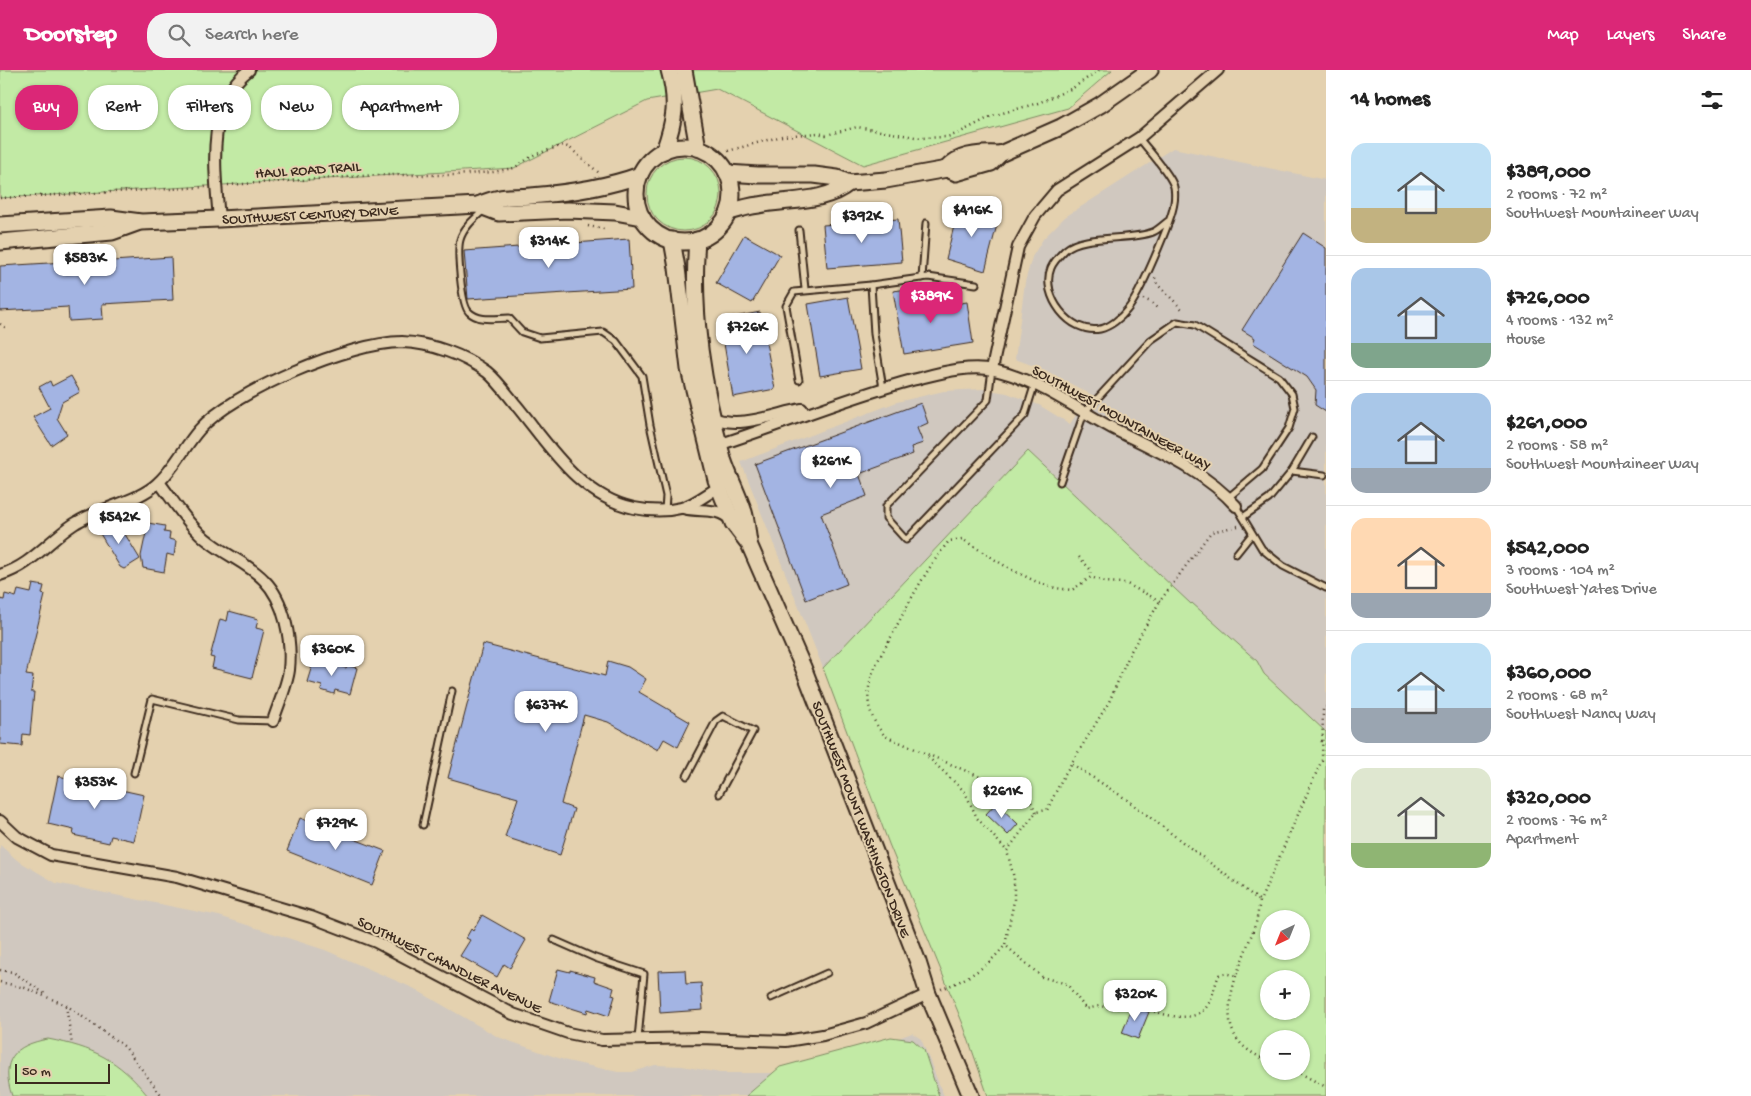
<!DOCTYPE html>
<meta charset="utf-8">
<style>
body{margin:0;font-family:"Gochi Hand",sans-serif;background:#f2f2f2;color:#222;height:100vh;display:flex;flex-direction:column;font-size:19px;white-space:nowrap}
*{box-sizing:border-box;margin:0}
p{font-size:16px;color:#767676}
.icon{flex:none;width:28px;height:28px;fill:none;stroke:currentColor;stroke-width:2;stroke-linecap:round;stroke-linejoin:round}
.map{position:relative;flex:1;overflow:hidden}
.side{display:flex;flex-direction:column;background:#fff;width:425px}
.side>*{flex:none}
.top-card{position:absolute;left:15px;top:15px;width:475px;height:45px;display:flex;gap:10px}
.needle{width:32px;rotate:223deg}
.tools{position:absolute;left:1260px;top:840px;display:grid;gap:10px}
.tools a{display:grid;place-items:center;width:50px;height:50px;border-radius:50%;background:#fff;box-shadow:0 1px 4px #0004;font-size:25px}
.scale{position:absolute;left:15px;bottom:12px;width:95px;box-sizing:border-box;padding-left:5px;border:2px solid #3b2a1e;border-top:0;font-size:14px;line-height:18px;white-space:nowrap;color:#3b2a1e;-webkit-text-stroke:4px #e4d1af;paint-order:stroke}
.price{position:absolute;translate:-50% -42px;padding:0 11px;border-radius:10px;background:#fff;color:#222;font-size:16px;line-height:32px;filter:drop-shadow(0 1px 2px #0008)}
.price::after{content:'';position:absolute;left:50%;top:30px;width:15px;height:11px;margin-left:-8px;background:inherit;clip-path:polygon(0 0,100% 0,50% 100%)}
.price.selected{background:#db2777;color:#fff}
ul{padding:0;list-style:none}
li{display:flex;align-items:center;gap:15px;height:125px;padding:0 25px}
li+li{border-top:1px solid #e0e0e0}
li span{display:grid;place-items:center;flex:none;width:140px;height:100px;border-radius:15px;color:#555}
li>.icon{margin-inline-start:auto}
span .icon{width:60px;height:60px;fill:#fffc;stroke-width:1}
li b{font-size:21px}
h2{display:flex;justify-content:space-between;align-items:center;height:60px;padding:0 25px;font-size:21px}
.chip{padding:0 18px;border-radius:20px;background:#fff;box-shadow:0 1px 4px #0004;font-size:18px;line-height:45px}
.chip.selected{background:#db2777;color:#fff}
header{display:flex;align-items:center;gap:30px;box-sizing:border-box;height:70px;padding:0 25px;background:#db2777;color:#fff}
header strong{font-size:24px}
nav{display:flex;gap:28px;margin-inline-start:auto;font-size:18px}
.search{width:350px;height:45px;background:#f2f2f2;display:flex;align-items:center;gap:12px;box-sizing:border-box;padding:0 18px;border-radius:20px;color:#767676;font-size:19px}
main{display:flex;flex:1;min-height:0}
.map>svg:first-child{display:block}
.built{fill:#d0c8bf}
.green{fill:#c2eaa5;stroke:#7e8a62;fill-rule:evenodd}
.building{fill:#a3b4e3;stroke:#3b2a1e}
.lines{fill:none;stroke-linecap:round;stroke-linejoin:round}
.service-casing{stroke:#3b2a1e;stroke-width:9}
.minor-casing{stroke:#3b2a1e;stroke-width:14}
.secondary-casing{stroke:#3b2a1e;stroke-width:19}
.path{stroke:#3b2a1e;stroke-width:2.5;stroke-dasharray:1 4;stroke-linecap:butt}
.service{stroke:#e4d1af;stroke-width:5}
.minor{stroke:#e4d1af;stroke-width:10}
.secondary{stroke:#e4d1af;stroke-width:15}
.labels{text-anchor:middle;stroke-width:4;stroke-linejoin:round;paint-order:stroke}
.street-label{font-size:15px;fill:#3b2a1e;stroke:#e4d1af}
</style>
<header>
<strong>Doorstep</strong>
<div class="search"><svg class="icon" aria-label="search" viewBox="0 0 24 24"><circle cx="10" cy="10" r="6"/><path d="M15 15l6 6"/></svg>Search here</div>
<nav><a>Map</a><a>Layers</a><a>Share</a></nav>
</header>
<main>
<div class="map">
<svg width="1326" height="1026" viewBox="0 0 1326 1026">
<rect width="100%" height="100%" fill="#e4d1af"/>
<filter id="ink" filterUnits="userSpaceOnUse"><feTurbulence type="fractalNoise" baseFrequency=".02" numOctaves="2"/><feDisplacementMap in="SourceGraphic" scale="10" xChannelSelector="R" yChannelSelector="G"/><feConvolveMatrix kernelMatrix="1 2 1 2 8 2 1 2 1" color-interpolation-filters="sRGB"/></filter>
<g filter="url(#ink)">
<!-- built -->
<g class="built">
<polygon points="1173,78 1326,110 1326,662 1028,381 823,598 741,392 897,332 944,321 983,319 1007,323 1039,335 1070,354 1090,324 1045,300 1015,289 1025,212 1032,187 1043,169 1065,147"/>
<polygon points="0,775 17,790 56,813 219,846 325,880 413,918 498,967 567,991 618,1002 632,1002 655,995 682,996 720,1003 774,1003 831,993 912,963 921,969 944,1026 0,1026"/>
</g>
<!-- green -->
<g class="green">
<polygon points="0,0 1112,0 1068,38 863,95 717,19 647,31 514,98 0,128"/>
<circle cx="684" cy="124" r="37"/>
<path d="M1028,381l163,153 1,-1 65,58 7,13 62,58v364h-338l-25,-72 -74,-180 -66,-176zM1269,849h32v32h-32zM1269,909h32v32h-32zM1269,969h32v32h-32z"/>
<polygon points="891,967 913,970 924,980 939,1026 746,1026 780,997"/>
<path d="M48,969c46,9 70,20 100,57h-136c-12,-36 2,-51 36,-57z"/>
</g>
<!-- building -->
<g class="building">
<polygon points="959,135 999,147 985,201 946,189"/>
<polygon points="898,149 902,192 827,198 823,155"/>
<polygon points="1303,163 1326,178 1326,342 1315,335 1316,320 1307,307 1253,273 1255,268 1242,260"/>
<polygon points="744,165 780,185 752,233 716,213"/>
<polygon points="629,169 632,219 468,229 464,181"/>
<polygon points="171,187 173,230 102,234 103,249 69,251 68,237 0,241 0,196 65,192 66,204 99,202 98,192"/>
<polygon points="916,218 920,240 967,232 973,273 904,284 893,221"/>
<polygon points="848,227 861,299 820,306 808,234"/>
<polygon points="760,242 775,319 733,327 720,250"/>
<polygon points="71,306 80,322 62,332 57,348 67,364 51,375 33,347 50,338 39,317 50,311 52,316"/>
<polygon points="921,333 928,353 917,358 923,373 911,377 913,384 859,404 867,426 821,444 847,514 806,530 755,394"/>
<polygon points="117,451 140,489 124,499 120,497 99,462"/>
<polygon points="148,453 165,456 164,462 170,463 169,469 176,471 174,486 167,484 164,502 143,498 141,486"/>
<polygon points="33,514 44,516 42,524 45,525 26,605 33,606 31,622 34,622 30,665 23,664 22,676 0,674 0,529 4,530 5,524 16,527 18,520 31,523"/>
<polygon points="229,541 258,549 256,558 264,560 252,608 212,598 214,588 210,587 220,549 227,551"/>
<polygon points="483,574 605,606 608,591 628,597 646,609 639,622 690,652 678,677 664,669 658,680 608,652 584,645 561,734 574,739 560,785 505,767 518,728 448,708"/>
<polygon points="314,589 346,598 347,595 357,598 350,624 335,620 334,624 321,620 322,616 307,612"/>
<polygon points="58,706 144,725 134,771 111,766 109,773 73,765 74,760 48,754"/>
<polygon points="996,733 1018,754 1008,765 986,744"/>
<polygon points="300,748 385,781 372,815 287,781"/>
<polygon points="482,845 526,870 510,898 504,894 497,907 460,886 470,870 466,868 471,859 473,861"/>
<polygon points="558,899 570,902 570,900 595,907 594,911 614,918 612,925 615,926 609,946 588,939 587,943 549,931"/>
<polygon points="685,900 686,914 701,913 703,940 660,943 658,901"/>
<polygon points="1133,935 1149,942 1138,969 1122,963"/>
</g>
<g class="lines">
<defs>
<g id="service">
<path d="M1139,68c10,13 28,32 34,46 2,4 2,14 1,19 -2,17 -35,94 -47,107 -6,8 -17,17 -27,19 -30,6 -60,-34 -49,-61 2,-5 9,-13 14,-18 17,-16 66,-9 88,-18 5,-2 11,-8 15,-11"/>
<path d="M484,140c-9,8 -21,18 -24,30 -3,10 1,65 9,72 10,10 27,6 40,6l13,14 18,6 63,-6 13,9 26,35 8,49 16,71 -1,14"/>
<polyline points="799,160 805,219"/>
<polyline points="922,208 926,153"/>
<polyline points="871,215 928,207 976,214"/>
<polyline points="992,299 988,330 886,436 886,448 906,470 1025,345 1035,313"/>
<polyline points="799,310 786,236 794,222 871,215 874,264 883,318"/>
<polyline points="1292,401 1324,405"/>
<polyline points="1060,412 1084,343 1151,270 1177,252 1195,255 1279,307 1292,324 1295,338 1289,358 1262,399 1229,427"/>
<polyline points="1236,436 1262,479 1283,496 1326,518"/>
<polyline points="1243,447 1269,429 1292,401 1312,367"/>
<polyline points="1236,484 1252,464"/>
<polyline points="134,703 152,629 239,650 273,651"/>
<polyline points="687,706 716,651 723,646 753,661 719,724"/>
<polyline points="423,755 452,621"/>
<polyline points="554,870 595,888 644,904 638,969"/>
<polyline points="771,928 827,903"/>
</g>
<g id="minor">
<path d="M219,149c-4,-48 -14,-116 30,-149"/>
<polyline points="992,299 1018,177 1035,146 1057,120 1139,68 1218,0"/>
<path d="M711,347c27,13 64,-3 91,-8"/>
<path d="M715,376c66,-21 130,-48 197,-66 25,-6 56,-16 82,-10 44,10 79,37 118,58 43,22 92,42 124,78"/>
<path d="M159,412c16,21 31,46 52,61 17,13 38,21 53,37 21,21 28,61 25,90 -2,16 -11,35 -16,51"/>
<path d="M683,438c18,5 33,-2 48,12"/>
<path d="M0,505c31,-9 48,-34 74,-51 26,-17 63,-21 85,-42 16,-15 26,-36 40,-52 34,-39 152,-88 203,-88 29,1 62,13 85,30 11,9 20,22 29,33 33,40 63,91 118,103 15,3 31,4 47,0 13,-3 26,-14 38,-21"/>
<polyline points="0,751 17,767 51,785 177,807 311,847 376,872 513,944 568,963 602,970 701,968 786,971 823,965 866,953 928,924"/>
</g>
<g id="secondary">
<polyline points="684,0 698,78"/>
<circle cx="684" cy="124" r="48"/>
<path d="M664,81c11,-31 14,-49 5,-81"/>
<path d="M947,99c10,-15 36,-16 53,-15"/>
<polyline points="727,103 758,105 814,105 837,108 849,113 886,110 947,99 956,103 991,93 1000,84 1061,57 1100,35 1150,0"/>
<polyline points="478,135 499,143 568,140 615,142 642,147"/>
<path d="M729,142c10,-3 20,-6 30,-7 29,-6 66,-2 90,-22"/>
<path d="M0,155l111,-7 30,4 78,-3 259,-14c23,-10 29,-7 53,-9 36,-3 74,-8 109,-21"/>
<polyline points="672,170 677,198 689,299 716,410 733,453 749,474 803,597 918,892 928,924 971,1026"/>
<path d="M697,170c-6,75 6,147 26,219 6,18 15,35 21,53 3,10 3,20 5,30"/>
<polyline points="0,172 112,162 137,153"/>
</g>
</defs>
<!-- service casing -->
<use href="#service" class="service-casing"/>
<!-- minor casing -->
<use href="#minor" class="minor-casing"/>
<!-- secondary casing -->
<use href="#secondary" class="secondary-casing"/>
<!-- path -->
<g class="path">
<polyline points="728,81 782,66 818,63 826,65 857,57 921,68 947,67 957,64 992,46 1038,33 1073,18 1099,0"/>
<polyline points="228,115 376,105 455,105 493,102 514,98 534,85 563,75 570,78 599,103"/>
<polyline points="0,128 207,117"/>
<polyline points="588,156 604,159"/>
<polyline points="1155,208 1157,214 1182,239"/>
<polyline points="1143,229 1151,232 1158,239"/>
<polyline points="0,254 6,258"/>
<path d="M1238,456l-27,6 -51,69 -29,50 -22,51 -46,75 -16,33 -11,2 -29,39 7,27v23l-9,44 37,32 25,7 19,25 14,-3 16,3 12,-6c22,6 68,29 82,-2 4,-8 5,-17 9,-26l6,-2 11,3 20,-53 4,-22 62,-141 1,-51 3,-2"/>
<polyline points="1079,487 1090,499 1091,507"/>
<polyline points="1321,671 1326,674"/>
<polyline points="928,687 965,722 977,748 1007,781"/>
<polyline points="1072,694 1126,729 1260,831"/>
<path d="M1036,742l-7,-14 -144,-62c-12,-14 -19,-29 -16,-49 2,-17 14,-35 22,-50 17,-33 34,-66 58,-96l13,-2 48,30 25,12 20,7 17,2 19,-13 14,5 20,1 35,18"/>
<polyline points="0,900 13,902 45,924"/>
<path d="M1236,906c-12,41 -11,68 33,85"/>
<polyline points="0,912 25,918 66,935 125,977 162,1026"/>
<path d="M941,919c25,-9 47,-22 64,-44"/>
<polyline points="66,936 72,974"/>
<polyline points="1296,1001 1326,1017"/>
</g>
<!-- service -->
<use href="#service" class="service"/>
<!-- minor -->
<use href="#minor" class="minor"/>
<!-- secondary -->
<use href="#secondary" class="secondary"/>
</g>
</g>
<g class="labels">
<!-- street labels -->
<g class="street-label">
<text transform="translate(308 99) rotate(-4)" y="5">HAUL ROAD TRAIL</text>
<text transform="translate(310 144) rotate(-3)" y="5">SOUTHWEST CENTURY DRIVE</text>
<text transform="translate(1122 347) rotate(29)" y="5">SOUTHWEST MOUNTAINEER WAY</text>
<text transform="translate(862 749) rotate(69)" y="5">SOUTHWEST MOUNT WASHINGTON DRIVE</text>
<text transform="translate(450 894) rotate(26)" y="5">SOUTHWEST CHANDLER AVENUE</text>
</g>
</g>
</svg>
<div class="tools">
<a><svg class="needle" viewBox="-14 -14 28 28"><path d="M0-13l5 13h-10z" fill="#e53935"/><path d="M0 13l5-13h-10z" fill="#767676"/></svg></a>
<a>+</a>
<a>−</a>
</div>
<div class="scale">50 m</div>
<b class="price" style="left:972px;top:168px">$416K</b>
<b class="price" style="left:862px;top:174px">$392K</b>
<b class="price" style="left:549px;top:199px">$314K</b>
<b class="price" style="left:85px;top:216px">$583K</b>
<b class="price selected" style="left:931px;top:254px">$389K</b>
<b class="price" style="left:747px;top:285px">$726K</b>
<b class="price" style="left:831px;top:419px">$261K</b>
<b class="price" style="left:119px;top:475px">$542K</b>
<b class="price" style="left:332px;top:607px">$360K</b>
<b class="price" style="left:546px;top:663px">$637K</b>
<b class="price" style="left:95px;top:740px">$353K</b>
<b class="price" style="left:1002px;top:749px">$261K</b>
<b class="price" style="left:336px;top:781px">$729K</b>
<b class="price" style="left:1135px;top:952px">$320K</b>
<div class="top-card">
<a class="chip selected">Buy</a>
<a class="chip">Rent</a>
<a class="chip">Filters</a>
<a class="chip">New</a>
<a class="chip">Apartment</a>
</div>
</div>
<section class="side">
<h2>14 homes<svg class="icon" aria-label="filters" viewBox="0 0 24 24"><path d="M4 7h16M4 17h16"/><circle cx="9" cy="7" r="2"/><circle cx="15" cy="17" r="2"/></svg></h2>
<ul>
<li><span style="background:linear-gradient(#bfe0f5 65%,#c2b280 0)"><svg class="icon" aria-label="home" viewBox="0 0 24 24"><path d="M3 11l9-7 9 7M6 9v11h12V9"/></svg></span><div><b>$389,000</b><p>2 rooms · 72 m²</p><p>Southwest Mountaineer Way</p></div></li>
<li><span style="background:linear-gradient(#a9c7e8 75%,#7fa58c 0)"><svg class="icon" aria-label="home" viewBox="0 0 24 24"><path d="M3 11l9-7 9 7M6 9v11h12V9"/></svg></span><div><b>$726,000</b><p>4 rooms · 132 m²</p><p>House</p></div></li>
<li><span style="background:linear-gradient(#a9c7e8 75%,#9aa5b1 0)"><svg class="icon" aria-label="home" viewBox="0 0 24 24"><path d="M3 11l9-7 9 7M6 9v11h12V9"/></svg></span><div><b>$261,000</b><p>2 rooms · 58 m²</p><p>Southwest Mountaineer Way</p></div></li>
<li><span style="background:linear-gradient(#ffd9b3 75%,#9aa5b1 0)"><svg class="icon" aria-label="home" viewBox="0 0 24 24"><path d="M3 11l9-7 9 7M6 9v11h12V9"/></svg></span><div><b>$542,000</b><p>3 rooms · 104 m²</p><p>Southwest Yates Drive</p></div></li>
<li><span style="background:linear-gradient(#bfe0f5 65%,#9aa5b1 0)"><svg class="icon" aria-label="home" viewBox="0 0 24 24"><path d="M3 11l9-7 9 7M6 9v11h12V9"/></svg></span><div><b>$360,000</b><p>2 rooms · 68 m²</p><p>Southwest Nancy Way</p></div></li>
<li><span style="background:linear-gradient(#dfe7d0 75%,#8fb573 0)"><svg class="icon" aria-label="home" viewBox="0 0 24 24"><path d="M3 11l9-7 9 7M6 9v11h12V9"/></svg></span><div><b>$320,000</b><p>2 rooms · 76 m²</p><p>Apartment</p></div></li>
</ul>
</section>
</main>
